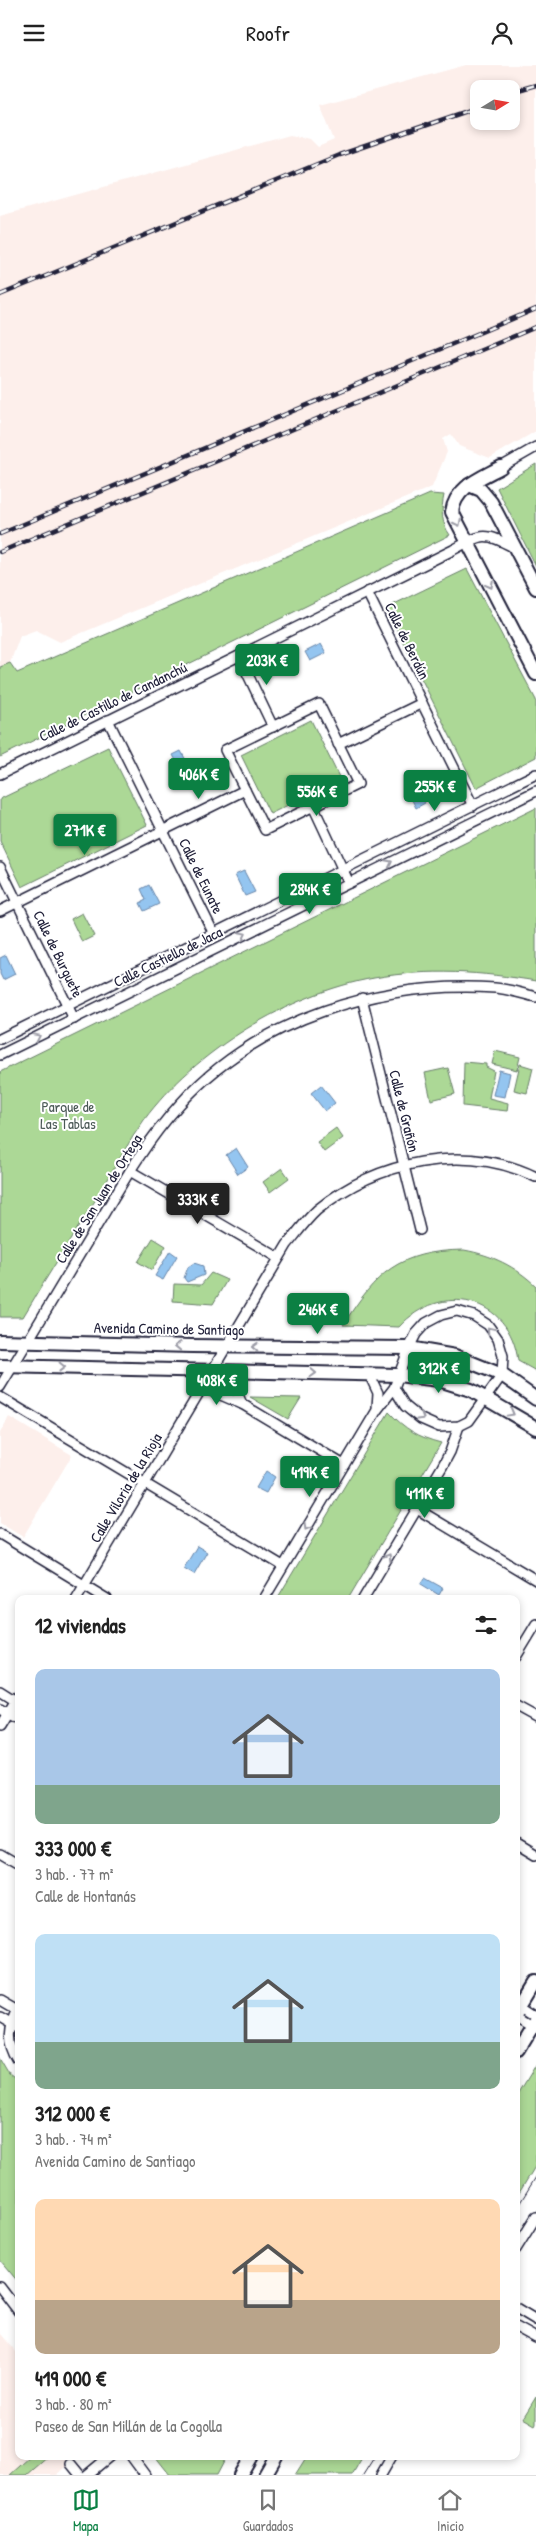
<!DOCTYPE html>
<html lang="es">
<meta charset="utf-8">
<style>
body{margin:0;font-family:"Patrick Hand",sans-serif;background:#f2f2f2;color:#222;height:100vh;display:flex;flex-direction:column;font-size:19px;white-space:nowrap}
*{box-sizing:border-box;margin:0}
p{font-size:16px;color:#767676}
.icon{flex:none;width:28px;height:28px;fill:none;stroke:currentColor;stroke-width:2;stroke-linecap:round;stroke-linejoin:round}
.map{position:relative;flex:1;overflow:hidden}
.panel{position:absolute;left:15px;top:1530px;width:505px;height:865px;display:flex;flex-direction:column;background:#fff;border-radius:10px;box-shadow:0 2px 8px #0003}
.panel>*{flex:none}
.needle{width:32px;rotate:79deg}
.buttons{position:absolute;left:470px;top:15px;display:grid;gap:10px}
.buttons a{display:grid;place-items:center;width:50px;height:50px;border-radius:10px;background:#fff;box-shadow:0 2px 8px #0003;font-size:25px}
.price{position:absolute;translate:-50% -42px;padding:0 11px;border-radius:5px;background:#0b8043;color:#fff;font-size:16px;line-height:32px;filter:drop-shadow(0 1px 2px #0008)}
.price::after{content:'';position:absolute;left:50%;top:30px;width:15px;height:11px;margin-left:-8px;background:inherit;clip-path:polygon(0 0,100% 0,50% 100%)}
.price.active{background:#222;color:#fff}
ul{padding:0;list-style:none}
li{display:grid;align-content:center;gap:10px;height:265px;padding:0 20px}
li span{display:grid;place-items:center;height:155px;border-radius:10px;color:#555}
li>.icon{margin-inline-start:auto}
span .icon{width:90px;height:90px;fill:#fffc;stroke-width:1}
li b{font-size:21px}
h2{display:flex;justify-content:space-between;align-items:center;height:60px;padding:0 20px;font-size:21px}
header{display:flex;justify-content:space-between;align-items:center;height:65px;padding:0 20px;background:#fff;font-size:22px;font-weight:600}
.tab-bar{display:flex;justify-content:space-around;align-items:center;height:70px;border-top:1px solid #e0e0e0;background:#fff;font-size:14px;color:#767676}
.tab-bar a{display:grid;justify-items:center;gap:2px}
.tab-bar .active{color:#0b8043}
.map>svg:first-child{display:block}
.built{fill:#fdefeb;fill-rule:evenodd}
.green{fill:#acd896;stroke:#677d68}
.water{fill:#94c5f0;stroke:#6684a8}
.lines{fill:none;stroke-linecap:round;stroke-linejoin:round}
.street-casing{stroke:#22223b;stroke-width:12}
.secondary-casing{stroke:#22223b;stroke-width:16}
.street{stroke:#fff;stroke-width:9}
.secondary{stroke:#fff;stroke-width:12}
.tram{stroke:#22223b;stroke-width:1}
.rail-casing{stroke:#22223b;stroke-width:4.5}
.rail{stroke:#fff;stroke-width:2.5;stroke-dasharray:8;stroke-linecap:butt}
.oneway{stroke:#9c9ca7}
.labels{text-anchor:middle;stroke-width:4;stroke-linejoin:round;paint-order:stroke}
.street-label{font-size:15px;fill:#22223b;stroke:#fff}
.park-label{font-size:15px;fill:#4b5956;stroke:#fff}
</style>
<header><svg class="icon" aria-label="menu" viewBox="0 0 24 24"><path d="M4 6h16M4 12h16M4 18h16"/></svg>Roofr<svg class="icon" aria-label="person" viewBox="0 0 24 24"><circle cx="12" cy="8" r="4"/><path d="M4 21q1-7 8-7t8 7"/></svg></header>
<div class="map">
<svg width="536" height="2410" viewBox="0 0 536 2410">
<rect width="100%" height="100%" fill="#fff"/>
<filter id="ink" filterUnits="userSpaceOnUse"><feTurbulence type="fractalNoise" baseFrequency=".02" numOctaves="2"/><feDisplacementMap in="SourceGraphic" scale="10" xChannelSelector="R" yChannelSelector="G"/><feConvolveMatrix kernelMatrix="1 2 1 2 8 2 1 2 1" color-interpolation-filters="sRGB"/></filter>
<g filter="url(#ink)">
<!-- built -->
<g class="built">
<path d="M466,0h70v366l-46,27 -31,-12 -8,-12 -8,5 4,13 -15,35 -372,155 -24,-12 -16,6 -10,27 -10,4v-451l290,-81 20,4 8,8 16,-7 -14,-35zM479,24h32v32h-32z"/>
<polygon points="9,1352 72,1390 23,1472 0,1458 0,1368"/>
<polygon points="0,2268 19,2290 19,2391 79,2391 57,2410 0,2410"/>
</g>
<!-- green -->
<g class="green">
<polygon points="536,399 536,501 497,423"/>
<path d="M430,429l14,1c-3,14 -3,28 6,40l-450,222v-90l10,-4 7,10z"/>
<polygon points="467,504 536,635 536,692 476,723 386,543"/>
<polygon points="311,655 340,714 270,749 241,690"/>
<polygon points="108,682 147,760 22,822 0,776 0,734"/>
<path d="M536,743v173c-54,-9 -107,-13 -162,-3 -84,15 -179,73 -230,142 -15,21 -28,45 -41,68 -27,43 -54,85 -80,129h-23v-245z"/>
<polygon points="82,848 94,871 82,877 71,854"/>
<polygon points="495,986 520,992 517,1005 492,999"/>
<polygon points="464,997 486,999 486,1002 494,1006 489,1033 508,1038 507,1046 463,1041"/>
<polygon points="520,999 533,1003 527,1028 514,1025"/>
<polygon points="448,1003 455,1029 431,1035 425,1008"/>
<polygon points="336,1063 343,1073 324,1087 317,1077"/>
<polygon points="282,1103 289,1113 270,1127 263,1117"/>
<polygon points="153,1173 166,1181 152,1205 138,1197"/>
<path d="M464,1185c28,5 51,16 72,36v85l-18,-10c-8,-65 -77,-80 -119,-34l-56,-2c33,-52 55,-74 121,-75z"/>
<polygon points="211,1208 227,1215 213,1239 173,1236 174,1219 201,1220"/>
<polygon points="250,1332 301,1333 288,1354"/>
<path d="M389,1347c16,17 29,25 52,31l-93,156h-71z"/>
<polygon points="0,1993 10,2010 19,2017 19,2218 0,2195"/>
<polygon points="536,1999 536,2100 516,2133 516,2032"/>
<polygon points="536,2332 536,2358 535,2360 523,2353"/>
<polygon points="31,2391 49,2391 27,2410 10,2410"/>
<polygon points="155,2391 227,2391 217,2410 170,2410"/>
<polygon points="307,2391 363,2391 352,2410 295,2410"/>
</g>
<!-- water -->
<g class="water">
<polygon points="321,579 326,588 310,596 305,587"/>
<polygon points="181,686 190,703 182,707 173,690"/>
<polygon points="419,724 425,738 416,743 409,729"/>
<polygon points="244,806 255,827 245,831 235,810"/>
<polygon points="149,820 159,839 144,846 140,838 146,835 141,824"/>
<polygon points="6,890 15,909 3,915 0,909 0,893"/>
<polygon points="499,1005 510,1008 505,1032 493,1030"/>
<polygon points="321,1020 335,1038 325,1046 311,1028"/>
<polygon points="236,1083 248,1102 238,1109 226,1090"/>
<polygon points="170,1186 177,1191 163,1215 155,1211"/>
<polygon points="194,1198 203,1201 204,1210 187,1217 184,1213 188,1202"/>
<polygon points="266,1406 275,1412 266,1428 256,1423"/>
<polygon points="197,1481 207,1487 194,1509 184,1503"/>
<polygon points="425,1513 443,1523 439,1530 421,1519"/>
</g>
<g class="lines">
<defs>
<g id="street">
<polyline points="501,402 536,382"/>
<polyline points="367,527 473,741"/>
<polyline points="239,591 273,662"/>
<polygon points="319,639 358,719 265,765 225,685"/>
<polyline points="108,655 214,869"/>
<polyline points="338,679 422,638"/>
<path d="M0,709l453,-224c31,-17 31,-18 62,-2"/>
<polyline points="313,741 349,818"/>
<polyline points="0,802 74,954"/>
<polyline points="0,846 245,725"/>
<polyline points="362,933 420,1165"/>
<polyline points="0,974 536,709"/>
<polyline points="0,990 536,726"/>
<polyline points="130,1106 279,1193"/>
<polyline points="369,1309 378,1328 377,1342"/>
<path d="M0,1322c32,-52 63,-105 95,-158 26,-44 51,-88 85,-125 79,-87 201,-123 315,-116 14,1 28,6 41,9"/>
<polyline points="202,1322 242,1339 344,1400"/>
<polyline points="0,1332 283,1501"/>
<path d="M242,1339c-8,-17 -6,-19 4,-33"/>
<polyline points="417,1444 536,1515"/>
<polyline points="0,1469 107,1534"/>
<path d="M76,1534l211,-354c9,-11 19,-25 30,-35 60,-49 147,-68 219,-33"/>
<polyline points="264,1534 377,1345 394,1323 409,1283 416,1269 426,1258 441,1250 457,1246 474,1251 488,1260 498,1274 503,1291 502,1310 469,1356 459,1361 439,1362 421,1354 405,1341 394,1323"/>
<polyline points="363,1534 442,1402 450,1387 459,1361"/>
<polyline points="516,1592 536,1559"/>
<polyline points="0,1626 19,1638"/>
<polyline points="516,1641 536,1652"/>
<polyline points="0,1644 19,1655"/>
<polyline points="0,1661 19,1630"/>
<polyline points="516,1778 536,1790"/>
<polyline points="0,1789 19,1800"/>
<polyline points="0,1935 19,1946"/>
<polyline points="516,1937 536,1950"/>
<path d="M19,1943c-11,20 -12,35 0,54"/>
<polyline points="516,1950 532,1960"/>
<polyline points="0,1952 19,1963"/>
<polyline points="516,2184 536,2152"/>
<polyline points="0,2222 19,2247"/>
<polyline points="516,2243 536,2255"/>
<polyline points="516,2262 536,2273"/>
<polyline points="131,2391 145,2410"/>
<polyline points="71,2399 80,2410"/>
<polyline points="87,2410 110,2391"/>
<polyline points="381,2410 392,2391"/>
</g>
<g id="secondary">
<path d="M501,402c-20,11 -46,20 -49,45l84,162"/>
<polyline points="469,420 481,425 491,437 536,523"/>
<polyline points="0,1276 192,1281 409,1283 455,1291 502,1310 536,1334"/>
<polyline points="0,1301 398,1310 439,1315 471,1325 536,1363"/>
<polyline points="516,1950 536,1917"/>
<polyline points="516,1987 536,1954"/>
<polyline points="240,2410 251,2391"/>
<polyline points="265,2410 276,2391"/>
</g>
</defs>
<!-- street casing -->
<use href="#street" class="street-casing"/>
<!-- secondary casing -->
<use href="#secondary" class="secondary-casing"/>
<!-- street -->
<use href="#street" class="street"/>
<!-- secondary -->
<use href="#secondary" class="secondary"/>
<!-- tram -->
<g class="tram">
<polyline points="516,2144 536,2112"/>
<polyline points="363,2410 375,2391"/>
</g>
<defs>
<g id="rail">
<polyline points="511,27 536,20"/>
<polyline points="0,230 339,90 479,42"/>
<polyline points="0,469 536,244"/>
<polyline points="0,487 536,262"/>
</g>
</defs>
<!-- rail casing -->
<use href="#rail" class="rail-casing"/>
<!-- rail -->
<use href="#rail" class="rail"/>
</g>
<!-- one-way arrows -->
<defs><path id="oneway-chevron" d="M-2-3.5L2.5 0L-2 3.5" fill="none" stroke-width="1.6" stroke-linecap="round" stroke-linejoin="round" transform="scale(1.25)"/></defs>
<g class="oneway">
<use href="#oneway-chevron" transform="translate(458 458) rotate(63)"/>
<use href="#oneway-chevron" transform="translate(490 520) rotate(62)"/>
<use href="#oneway-chevron" transform="translate(389 798) rotate(-27)"/>
<use href="#oneway-chevron" transform="translate(243 870) rotate(-26)"/>
<use href="#oneway-chevron" transform="translate(37 972) rotate(-26)"/>
<use href="#oneway-chevron" transform="translate(490 1265) rotate(-130)"/>
<use href="#oneway-chevron" transform="translate(178 1281) rotate(-178)"/>
<use href="#oneway-chevron" transform="translate(255 1282) rotate(-178)"/>
<use href="#oneway-chevron" transform="translate(62 1302) rotate(1)"/>
<use href="#oneway-chevron" transform="translate(313 1308) rotate(2)"/>
<use href="#oneway-chevron" transform="translate(511 1348) rotate(29)"/>
<use href="#oneway-chevron" transform="translate(421 1352) rotate(32)"/>
<use href="#oneway-chevron" transform="translate(307 1462) rotate(121)"/>
<use href="#oneway-chevron" transform="translate(388 1492) rotate(-59)"/>
</g>
</g>
<g class="labels">
<!-- street labels -->
<g class="street-label">
<text transform="translate(407 576) rotate(64)" y="5">Calle de Berdún</text>
<text transform="translate(113 637) rotate(-26)" y="5">Calle de Castillo de Candanchú</text>
<text transform="translate(201 811) rotate(64)" y="5">Calle de Eunate</text>
<text transform="translate(58 889) rotate(64)" y="5">Calle de Burguete</text>
<text transform="translate(168 892) rotate(-26)" y="5">Calle Castiello de Jaca</text>
<text transform="translate(404 1046) rotate(76)" y="5">Calle de Grañón</text>
<text transform="translate(99 1134) rotate(-58)" y="5">Calle de San Juan de Ortega</text>
<text transform="translate(169 1264) rotate(1)" y="5">Avenida Camino de Santiago</text>
<text transform="translate(126 1423) rotate(-59)" y="5">Calle Viloria de la Rioja</text>
</g>
<!-- park labels -->
<g class="park-label">
<text x="68" y="1047">Parque de<tspan x="68" dy="17">Las Tablas</tspan></text>
</g>
</g>
</svg>
<div class="buttons">
<a><svg class="needle" viewBox="-14 -14 28 28"><path d="M0-13l5 13h-10z" fill="#e53935"/><path d="M0 13l5-13h-10z" fill="#767676"/></svg></a>
</div>
<b class="price" style="left:267px;top:621px">203K €</b>
<b class="price" style="left:199px;top:735px">406K €</b>
<b class="price" style="left:435px;top:747px">255K €</b>
<b class="price" style="left:317px;top:752px">556K €</b>
<b class="price" style="left:85px;top:791px">271K €</b>
<b class="price" style="left:310px;top:850px">284K €</b>
<b class="price active" style="left:198px;top:1160px">333K €</b>
<b class="price" style="left:318px;top:1270px">246K €</b>
<b class="price" style="left:439px;top:1329px">312K €</b>
<b class="price" style="left:217px;top:1341px">408K €</b>
<b class="price" style="left:310px;top:1433px">419K €</b>
<b class="price" style="left:425px;top:1454px">411K €</b>
<section class="panel">
<h2>12 viviendas<svg class="icon" aria-label="filters" viewBox="0 0 24 24"><path d="M4 7h16M4 17h16"/><circle cx="9" cy="7" r="2"/><circle cx="15" cy="17" r="2"/></svg></h2>
<ul>
<li><span style="background:linear-gradient(#a9c7e8 75%,#7fa58c 0)"><svg class="icon" aria-label="home" viewBox="0 0 24 24"><path d="M3 11l9-7 9 7M6 9v11h12V9"/></svg></span><div><b>333 000 €</b><p>3 hab. · 77 m²</p><p>Calle de Hontanás</p></div></li>
<li><span style="background:linear-gradient(#bfe0f5 70%,#7fa58c 0)"><svg class="icon" aria-label="home" viewBox="0 0 24 24"><path d="M3 11l9-7 9 7M6 9v11h12V9"/></svg></span><div><b>312 000 €</b><p>3 hab. · 74 m²</p><p>Avenida Camino de Santiago</p></div></li>
<li><span style="background:linear-gradient(#ffd9b3 65%,#b9a48a 0)"><svg class="icon" aria-label="home" viewBox="0 0 24 24"><path d="M3 11l9-7 9 7M6 9v11h12V9"/></svg></span><div><b>419 000 €</b><p>3 hab. · 80 m²</p><p>Paseo de San Millán de la Cogolla</p></div></li>
</ul>
</section>
</div>
<nav class="tab-bar">
<a class="active"><svg class="icon" aria-label="map" viewBox="0 0 24 24"><path d="M3 6l6-2 6 2 6-2v14l-6 2-6-2-6 2zM9 4v14M15 6v14"/></svg>Mapa</a>
<a><svg class="icon" aria-label="saved" viewBox="0 0 24 24"><path d="M7 4h10v16l-5-4-5 4z"/></svg>Guardados</a>
<a><svg class="icon" aria-label="home" viewBox="0 0 24 24"><path d="M3 11l9-7 9 7M6 9v11h12V9"/></svg>Inicio</a>
</nav>
